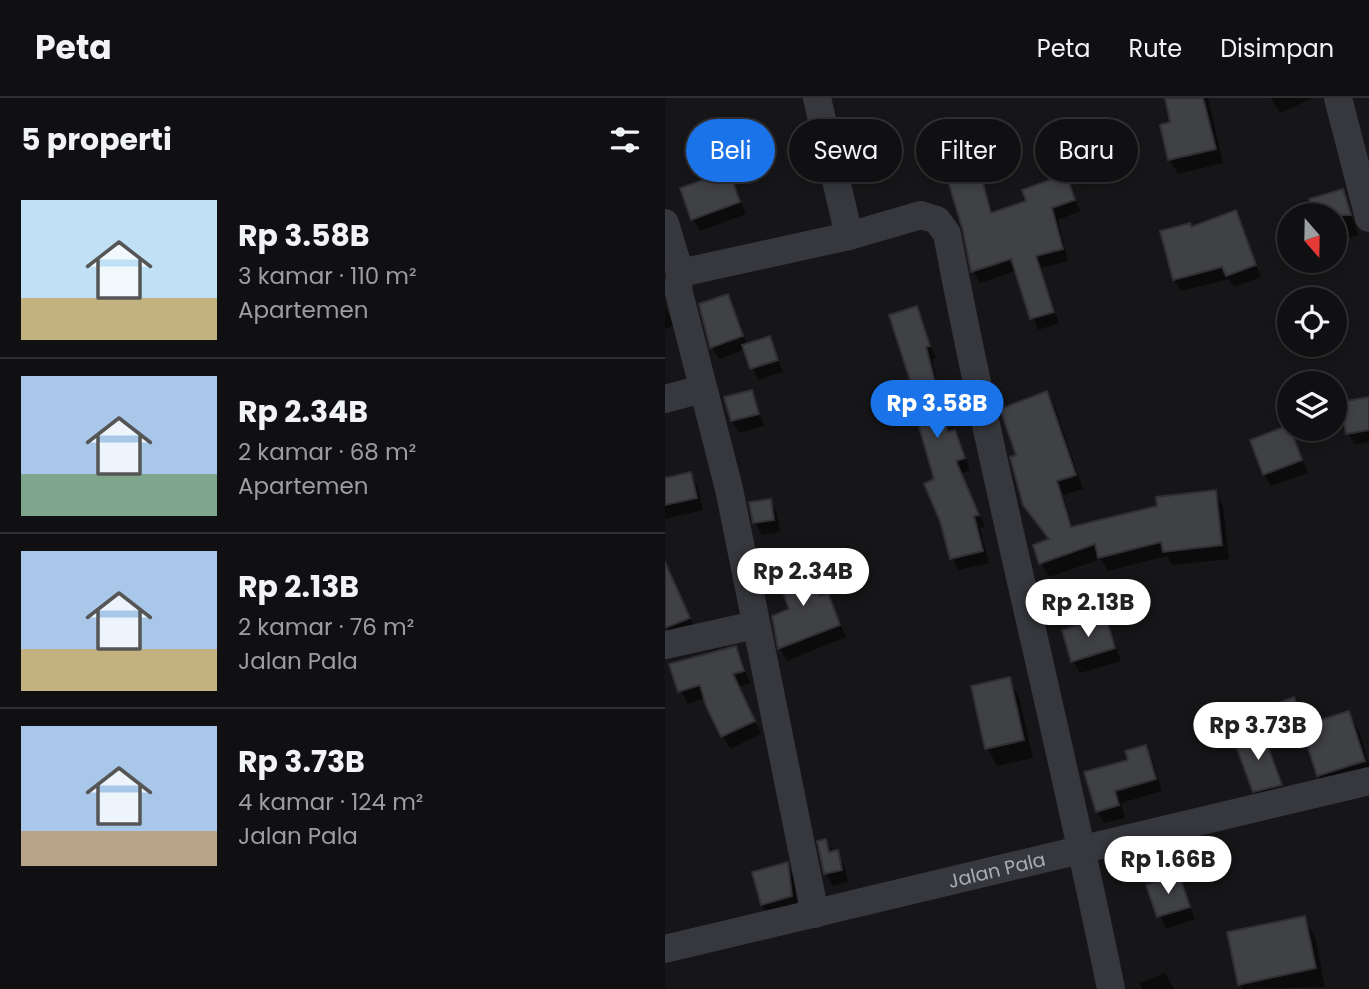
<!DOCTYPE html>
<html lang="id">
<meta charset="utf-8">
<style>
body{margin:0;font-family:Poppins,sans-serif;background:#1e1e20;color:#f1f3f6;height:100vh;display:flex;flex-direction:column;font-size:26px;white-space:nowrap}
*{box-sizing:border-box;margin:0}
p{font-size:23px;color:#9c9d9f}
.icon{flex:none;width:38px;height:38px;fill:none;stroke:currentColor;stroke-width:2;stroke-linecap:round;stroke-linejoin:round}
.map{position:relative;flex:1;overflow:hidden}
.details{display:flex;flex-direction:column;background:#101012;width:665px}
.details>*{flex:none}
.hud{position:absolute;left:21px;top:21px;width:578px;height:63px;display:flex;gap:14px}
.needle{width:46px;rotate:160deg}
.controls{position:absolute;left:612px;top:105px;display:grid;gap:14px}
.controls a{display:grid;place-items:center;width:70px;height:70px;border-radius:50%;background:#101012;box-shadow:0 4px 10px #0003,0 0 0 2px #303032;font-size:35px}
.price{position:absolute;translate:-50% -60px;padding:0 16px;border-radius:24px;background:#fff;color:#222;font-size:23px;line-height:46px;filter:drop-shadow(0 2px 4px #0008)}
.price::after{content:'';position:absolute;left:50%;top:42px;width:21px;height:16px;margin-left:-10px;background:inherit;clip-path:polygon(0 0,100% 0,50% 100%)}
.price.on{background:#1a73e8;color:#fff}
ul{padding:0;list-style:none}
li{display:flex;align-items:center;gap:21px;height:175px;padding:0 21px}
li+li{border-top:2px solid #303032}
li span{display:grid;place-items:center;flex:none;width:196px;height:140px;border-radius:0px;color:#555}
li>.icon{margin-inline-start:auto}
span .icon{width:84px;height:84px;fill:#fffc;stroke-width:1}
li b{font-size:30px}
h2{display:flex;justify-content:space-between;align-items:center;height:84px;padding:0 21px;font-size:30px}
.pill{padding:0 24px;border-radius:32px;background:#101012;box-shadow:0 4px 10px #0003,0 0 0 2px #303032;font-size:24px;line-height:63px}
.pill.on{background:#1a73e8;color:#fff}
header{display:flex;align-items:center;gap:42px;box-sizing:border-box;height:98px;padding:0 35px;background:#101012;border-bottom:2px solid #303032}
header strong{font-size:33px}
nav{display:flex;gap:38px;margin-inline-start:auto;font-size:24px}
main{display:flex;flex:1;min-height:0}
.map>svg:first-child{display:block}
.shadow{fill:#0007}
.building{fill:#404145;stroke:#303034;stroke-width:2}
.lines{fill:none;stroke-linecap:round;stroke-linejoin:round}
.street{stroke:#37383d;stroke-width:28}
.labels{text-anchor:middle;stroke-width:5;stroke-linejoin:round;paint-order:stroke}
.street-label{font-size:19px;fill:#a8adb8;stroke:#111113}
</style>
<header>
<strong>Peta</strong>
<nav><a>Peta</a><a>Rute</a><a>Disimpan</a></nav>
</header>
<main>
<section class="details">
<h2>5 properti<svg class="icon" aria-label="filters" viewBox="0 0 24 24"><path d="M4 7h16M4 17h16"/><circle cx="9" cy="7" r="2"/><circle cx="15" cy="17" r="2"/></svg></h2>
<ul>
<li><span style="background:linear-gradient(#bfe0f5 70%,#c2b280 0)"><svg class="icon" aria-label="home" viewBox="0 0 24 24"><path d="M3 11l9-7 9 7M6 9v11h12V9"/></svg></span><div><b>Rp 3.58B</b><p>3 kamar · 110 m²</p><p>Apartemen</p></div></li>
<li><span style="background:linear-gradient(#a9c7e8 70%,#7fa58c 0)"><svg class="icon" aria-label="home" viewBox="0 0 24 24"><path d="M3 11l9-7 9 7M6 9v11h12V9"/></svg></span><div><b>Rp 2.34B</b><p>2 kamar · 68 m²</p><p>Apartemen</p></div></li>
<li><span style="background:linear-gradient(#a9c7e8 70%,#c2b280 0)"><svg class="icon" aria-label="home" viewBox="0 0 24 24"><path d="M3 11l9-7 9 7M6 9v11h12V9"/></svg></span><div><b>Rp 2.13B</b><p>2 kamar · 76 m²</p><p>Jalan Pala</p></div></li>
<li><span style="background:linear-gradient(#a9c7e8 75%,#b9a48a 0)"><svg class="icon" aria-label="home" viewBox="0 0 24 24"><path d="M3 11l9-7 9 7M6 9v11h12V9"/></svg></span><div><b>Rp 3.73B</b><p>4 kamar · 124 m²</p><p>Jalan Pala</p></div></li>
</ul>
</section>
<div class="map">
<svg width="704" height="891" viewBox="0 0 704 891">
<rect width="100%" height="100%" fill="#161618"/>
<!-- shadow -->
<g class="shadow">
<polygon points="501,0 543,0 558,65 513,76 505,62 497,28 507,26"/>
<polygon points="606,0 648,0 615,15"/>
<polygon points="454,41 467,74 419,87 412,74"/>
<polygon points="63,75 81,116 35,133 28,121"/>
<polygon points="314,76 328,116 364,104 400,78 406,90 415,113 393,122 403,163 376,170 394,225 373,232 351,173 315,185 308,173 300,132"/>
<polygon points="677,93 694,137 670,144 670,117 651,117 646,102"/>
<polygon points="570,115 596,179 569,189 564,181 516,193 509,181 526,131"/>
<polygon points="62,198 82,247 104,240 118,274 93,282 81,251 54,261 47,249"/>
<polygon points="0,207 8,228 0,231"/>
<polygon points="251,210 271,260 267,261 285,335 290,334 296,346 305,373 296,375 320,429 315,430 324,465 294,472 287,460 247,283"/>
<polygon points="87,294 99,328 74,335 67,323"/>
<polygon points="382,295 390,309 418,391 398,397 408,430 550,394 558,408 564,461 507,467 502,458 443,473 436,461 384,479 376,465 384,443 359,407 353,358"/>
<polygon points="704,301 704,344 690,347 683,335 678,305"/>
<polygon points="624,329 643,375 606,388 599,376"/>
<polygon points="25,376 32,388 38,412 0,421 0,382"/>
<polygon points="105,403 112,415 115,434 97,437 90,424"/>
<polygon points="142,467 156,500 162,498 169,510 181,539 122,563 115,551 109,519 126,512"/>
<polygon points="0,488 14,497 31,533 8,541 0,526"/>
<polygon points="440,521 456,563 415,575 408,563"/>
<polygon points="71,550 85,585 74,589 96,636 65,651 40,600 22,606 6,567"/>
<polygon points="344,581 354,599 368,660 332,668 322,650"/>
<polygon points="632,607 640,629 683,615 694,633 704,665 704,683 664,696 654,678 638,627 618,634 615,629"/>
<polygon points="596,635 622,699 596,705 589,693"/>
<polygon points="481,649 487,661 497,693 456,705 460,720 439,725 432,713 465,664"/>
<polygon points="160,743 179,767 183,784 168,788 161,776 154,745"/>
<polygon points="122,767 129,779 133,811 104,818 97,806"/>
<polygon points="513,778 530,821 501,831 483,788"/>
<polygon points="639,820 650,838 660,889 578,891 575,886"/>
<polygon points="500,875 509,891 477,891 474,885"/>
</g>
<!-- building -->
<g class="building">
<polygon points="500,0 538,0 551,51 503,62 495,27 505,24"/>
<polygon points="455,39 461,62 411,75 404,52"/>
<polygon points="64,73 75,104 26,122 15,90"/>
<polygon points="315,74 326,115 361,103 357,92 401,76 410,102 387,110 398,151 371,158 389,214 365,221 346,161 306,174 298,133 283,83"/>
<polygon points="678,91 686,117 649,117 644,101"/>
<polygon points="571,112 591,167 561,178 557,169 508,182 495,133 525,125 526,129"/>
<polygon points="63,196 78,238 45,250 34,206"/>
<polygon points="252,208 265,248 261,249 283,334 290,332 300,360 291,363 314,417 309,418 318,453 285,461 275,423 259,386 269,381 241,283 245,282 224,217"/>
<polygon points="105,238 113,262 85,271 77,247"/>
<polygon points="87,292 94,316 66,323 59,299"/>
<polygon points="382,293 411,377 392,383 406,429 492,408 491,399 551,392 557,447 498,454 496,444 433,460 430,446 374,466 368,447 384,441 358,407 345,359 351,357 335,311"/>
<polygon points="704,299 704,332 681,336 676,304"/>
<polygon points="624,327 637,362 598,377 585,342"/>
<polygon points="26,374 32,400 0,407 0,380"/>
<polygon points="106,401 109,422 88,425 84,404"/>
<polygon points="0,464 25,520 0,530"/>
<polygon points="143,465 155,498 163,495 175,527 113,551 107,518 124,511 112,477"/>
<polygon points="441,519 450,550 406,564 397,532"/>
<polygon points="71,548 79,573 68,576 90,623 56,639 41,608 35,587 13,594 4,566"/>
<polygon points="345,579 359,642 320,651 306,588"/>
<polygon points="629,599 637,621 614,629 606,608"/>
<polygon points="684,613 700,663 652,678 636,628"/>
<polygon points="597,633 617,687 588,694 569,643"/>
<polygon points="481,647 491,681 450,693 454,707 431,714 419,674 463,662 460,653"/>
<polygon points="161,741 164,754 173,752 177,772 159,776 152,743"/>
<polygon points="123,764 127,798 96,807 87,774"/>
<polygon points="514,776 525,809 492,819 481,787"/>
<polygon points="640,818 651,870 573,887 562,834"/>
</g>
<g class="lines">
<!-- street -->
<g class="street">
<polyline points="152,0 184,138"/>
<polyline points="673,0 704,120"/>
<polyline points="0,125 15,175 13,191 64,391 150,816"/>
<path d="M15,175l169,-37 72,-21 16,5 10,14c48,253 113,503 164,755"/>
<polyline points="0,301 37,291"/>
<polyline points="0,547 90,527"/>
<path id="s1" d="M0,851l704,-168"/>
</g>
</g>
<g class="labels">
<!-- street labels -->
<g class="street-label">
<text dy="7" stroke="none"><textPath href="#s1" startOffset="341">Jalan Pala</textPath></text>
</g>
</g>
</svg>
<div class="controls">
<a><svg class="needle" viewBox="-14 -14 28 28"><path d="M0-13l5 13h-10z" fill="#e53935"/><path d="M0 13l5-13h-10z" fill="#9c9d9f"/></svg></a>
<a><svg class="icon" aria-label="locate" viewBox="0 0 24 24"><circle cx="12" cy="12" r="6"/><path d="M12 2v4M12 18v4M2 12h4M18 12h4"/></svg></a>
<a><svg class="icon" aria-label="layers" viewBox="0 0 24 24"><path d="M12 4l9 5-9 5-9-5zM3 14l9 5 9-5"/></svg></a>
</div>
<b class="price on" style="left:272px;top:342px">Rp 3.58B</b>
<b class="price" style="left:138px;top:510px">Rp 2.34B</b>
<b class="price" style="left:423px;top:541px">Rp 2.13B</b>
<b class="price" style="left:593px;top:664px">Rp 3.73B</b>
<b class="price" style="left:503px;top:798px">Rp 1.66B</b>
<div class="hud">
<a class="pill on">Beli</a>
<a class="pill">Sewa</a>
<a class="pill">Filter</a>
<a class="pill">Baru</a>
</div>
</div>
</main>
